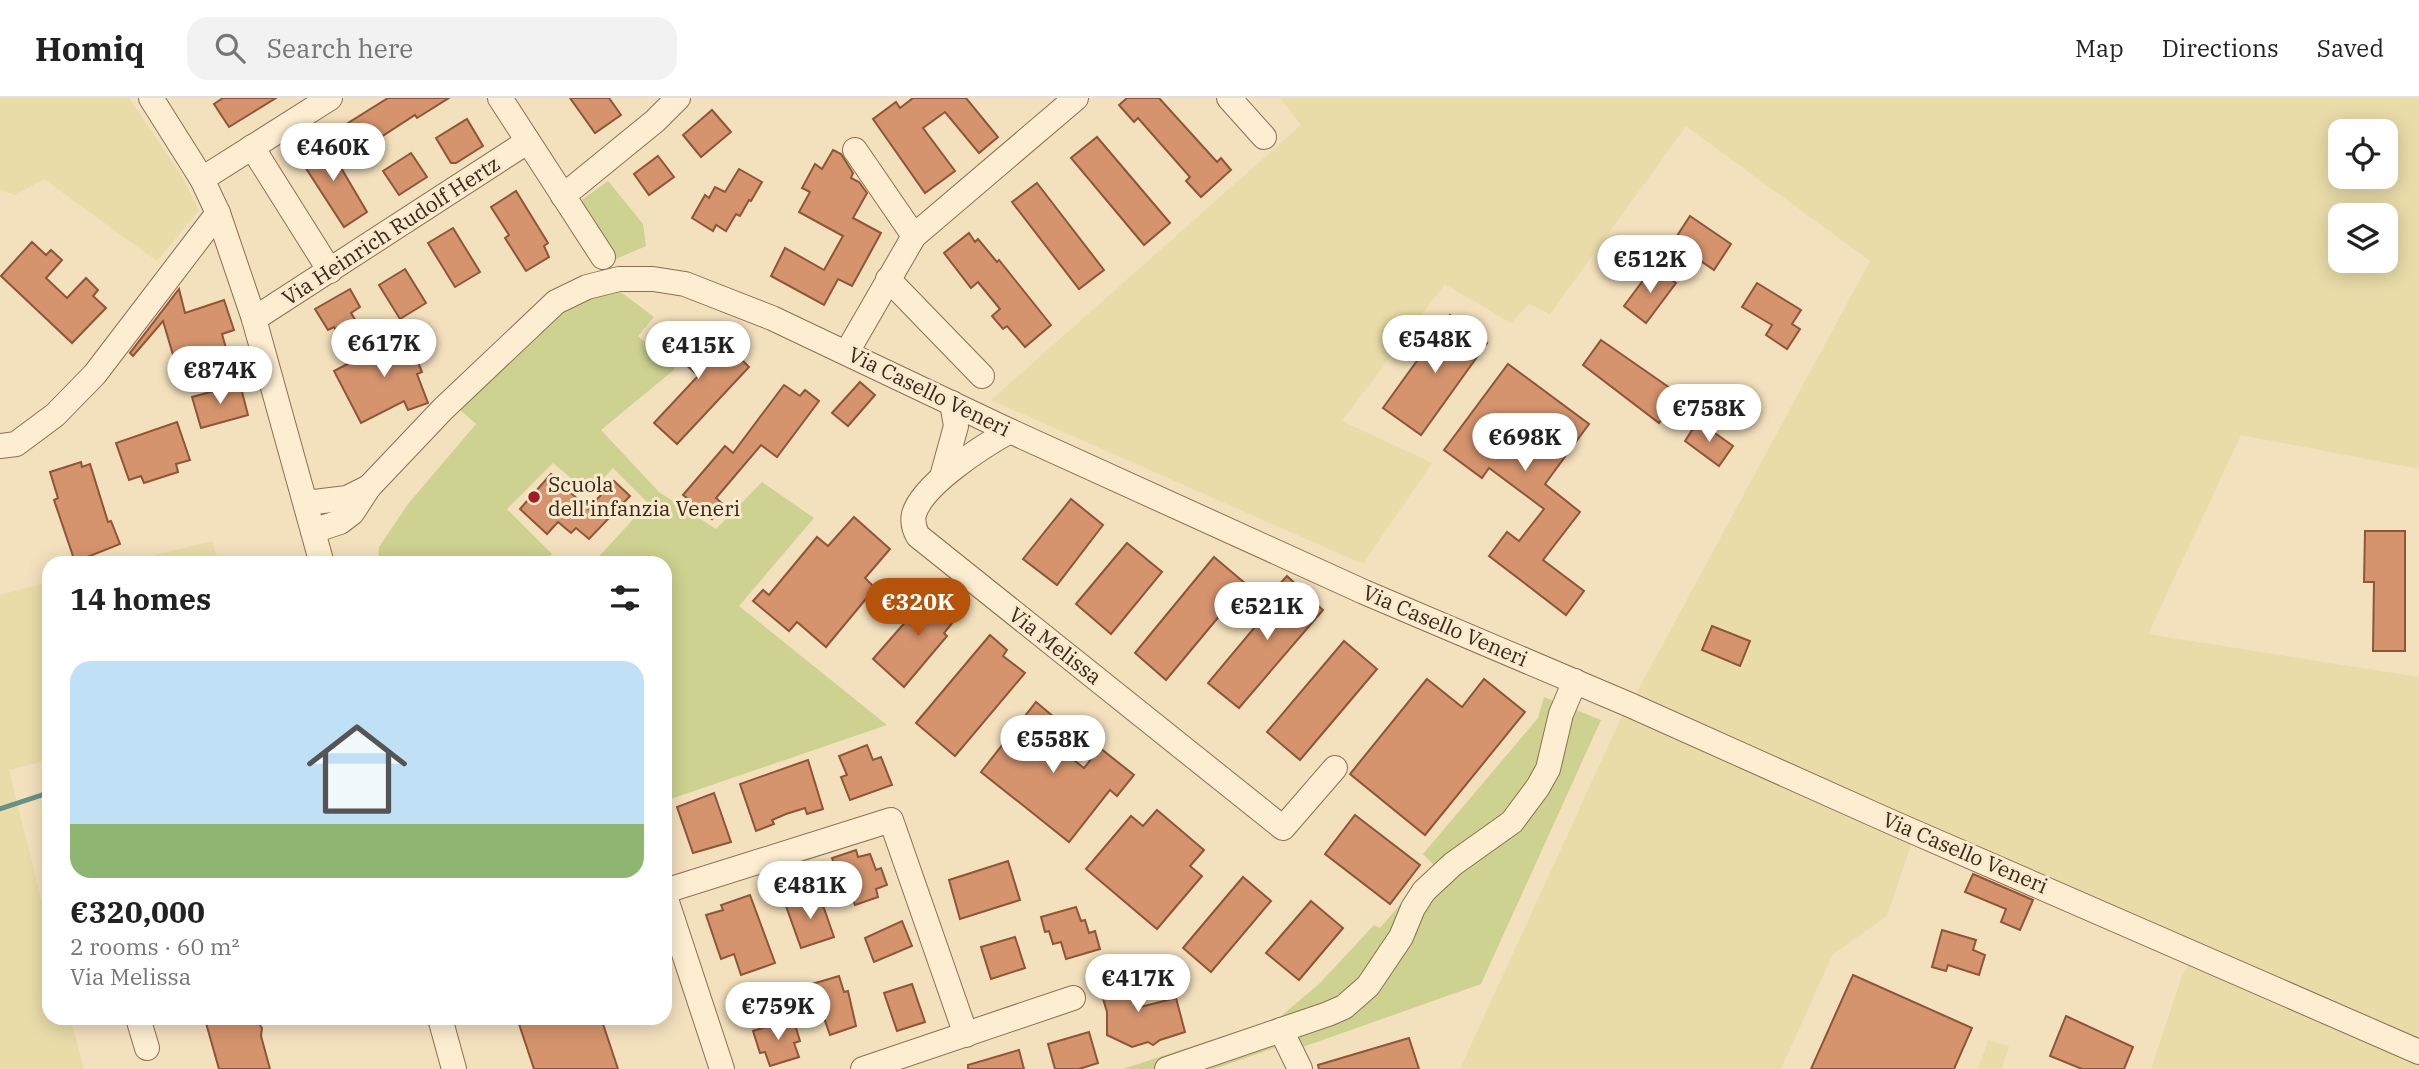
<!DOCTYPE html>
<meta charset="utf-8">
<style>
body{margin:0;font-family:"IBM Plex Serif",serif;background:#f2f2f2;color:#222;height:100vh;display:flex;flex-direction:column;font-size:26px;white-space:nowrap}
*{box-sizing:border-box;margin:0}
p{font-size:23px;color:#767676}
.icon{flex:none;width:38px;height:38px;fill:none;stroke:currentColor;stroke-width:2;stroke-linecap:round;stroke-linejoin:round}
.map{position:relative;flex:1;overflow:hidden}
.sheet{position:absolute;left:42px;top:458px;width:630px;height:469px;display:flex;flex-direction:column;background:#fff;border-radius:21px;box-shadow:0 4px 18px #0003}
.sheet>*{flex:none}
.fabs{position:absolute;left:2328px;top:21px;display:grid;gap:14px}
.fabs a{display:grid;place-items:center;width:70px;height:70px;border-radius:14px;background:#fff;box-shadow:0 4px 18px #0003;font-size:35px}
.price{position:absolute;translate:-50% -60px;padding:0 16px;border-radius:24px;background:#fff;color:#222;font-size:23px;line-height:46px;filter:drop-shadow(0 2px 4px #0008)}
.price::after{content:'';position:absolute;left:50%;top:42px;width:21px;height:16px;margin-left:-10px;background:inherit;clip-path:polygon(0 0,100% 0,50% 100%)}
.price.selected{background:#b45309;color:#fff}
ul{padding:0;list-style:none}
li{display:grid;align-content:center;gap:14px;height:371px;padding:0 28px}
li span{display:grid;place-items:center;height:217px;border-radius:21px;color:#555}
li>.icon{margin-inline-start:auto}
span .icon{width:126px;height:126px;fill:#fffc;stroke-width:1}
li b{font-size:30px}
h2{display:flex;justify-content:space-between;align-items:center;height:84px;padding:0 28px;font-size:30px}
header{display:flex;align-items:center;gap:42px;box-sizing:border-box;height:98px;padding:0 35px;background:#fff;border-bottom:2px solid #e0e0e0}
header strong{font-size:33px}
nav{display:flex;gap:38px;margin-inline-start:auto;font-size:24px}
.search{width:490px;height:63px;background:#f2f2f2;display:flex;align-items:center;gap:18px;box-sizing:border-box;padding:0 24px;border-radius:21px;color:#767676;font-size:26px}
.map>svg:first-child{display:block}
.farmland{fill:#e9dca9;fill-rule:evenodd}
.green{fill:#cdd290}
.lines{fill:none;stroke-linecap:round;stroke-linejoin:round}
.stream{stroke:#679285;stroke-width:5}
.building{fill:#d5946e;stroke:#8e5637;stroke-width:2}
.minor-casing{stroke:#8c6f54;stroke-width:26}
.minor{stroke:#fdeed1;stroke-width:24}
.poi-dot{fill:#a21d24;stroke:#f9eacd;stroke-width:2.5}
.labels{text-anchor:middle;stroke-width:6;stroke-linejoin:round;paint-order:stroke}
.street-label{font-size:21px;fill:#3a281a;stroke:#f9eacd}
.poi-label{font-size:21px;fill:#3a281a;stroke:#f9eacd;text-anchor:start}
</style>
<header>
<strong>Homiq</strong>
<div class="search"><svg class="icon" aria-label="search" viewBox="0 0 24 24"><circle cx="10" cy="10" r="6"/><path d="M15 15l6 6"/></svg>Search here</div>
<nav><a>Map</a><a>Directions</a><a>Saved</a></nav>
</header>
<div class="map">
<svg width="2419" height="971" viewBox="0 0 2419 971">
<rect width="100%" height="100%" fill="#f3e0bd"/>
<!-- farmland -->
<g class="farmland">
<polygon points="0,0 129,0 181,77 199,112 157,163 44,81 15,97 0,92"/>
<path d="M1280,0h1139v371l-178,-34 -93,199 271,43v392h-268l31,-93 13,-22 -280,-121 -28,83 -54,38 -52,115h-321l161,-351 9,-13 240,-444 -184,-135 -136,188 -21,-10 -18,19 -66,-39 -103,137 90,42 -69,101 -372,-164 310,-275zM2340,33h45v46h-45zM2340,117h45v46h-45z"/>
<polygon points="212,443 219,465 123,465"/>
<polygon points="49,484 49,662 9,672 49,833 49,920 71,921 84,971 0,971 0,497"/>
<polygon points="1988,942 2009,948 2002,971 1978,971"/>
</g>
<!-- green -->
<g class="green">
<polygon points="608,83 643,126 646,148 595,170 561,117"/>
<polygon points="618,192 654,219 638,238 675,271 601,332 659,394 716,431 762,384 814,420 739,508 887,627 665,703 665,466 593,465 648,405 613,370 589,395 553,365 507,411 552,456 544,465 378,466 379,449 408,406 476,326 458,310 561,211 589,199"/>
<polygon points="1544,599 1601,622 1481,886 1283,956 1280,948 1214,971 1123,971 1280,919 1320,885 1374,827 1380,830 1434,767 1423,756 1538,620"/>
</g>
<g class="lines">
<!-- stream -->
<polyline class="stream" points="0,711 48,695"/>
</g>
<!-- building -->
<g class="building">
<polygon points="223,0 276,0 229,29 214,6"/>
<polygon points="388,0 449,0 417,20 415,17 364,50 348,25"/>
<polygon points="570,0 609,0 621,17 595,35"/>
<polygon points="913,0 966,0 998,39 979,55 945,14 923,30 955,73 925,95 873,21 896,4 900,10"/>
<polygon points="1127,0 1159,0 1217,64 1221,60 1231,72 1201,99 1186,83 1190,79 1138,20 1134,24 1119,7"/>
<polygon points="712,12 731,34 701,59 683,37"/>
<polygon points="467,21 483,48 456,65 451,65 436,40"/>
<polygon points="1097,39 1170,125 1144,147 1071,60"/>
<polygon points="324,41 367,114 344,129 298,58"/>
<polygon points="833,52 841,56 853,75 851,80 859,84 867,95 853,120 881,135 852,188 838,181 824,207 771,178 785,150 824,172 843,138 799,114 810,94 802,90 815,66 822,71"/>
<polygon points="411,55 427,79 399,97 383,73"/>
<polygon points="658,58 674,79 649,97 634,76"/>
<polygon points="739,71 762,84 751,103 749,102 740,118 736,116 726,133 716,127 713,133 692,120 705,97 709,100 715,89 725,94"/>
<polygon points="1037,85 1104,172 1079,191 1012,104"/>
<polygon points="516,93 548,145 544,148 549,159 526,173 505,140 509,137 491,109"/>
<polygon points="1690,118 1731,146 1714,172 1673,144"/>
<polygon points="453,130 480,174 455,189 428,145"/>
<polygon points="969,135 975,144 978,141 997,164 999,162 1051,227 1025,249 1007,228 1003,231 992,218 1000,211 978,184 971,190 944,155"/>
<polygon points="32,144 46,157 51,152 62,162 46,180 67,200 86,180 98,192 93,198 106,210 72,245 1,178"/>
<polygon points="1653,169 1676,185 1646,225 1624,208"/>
<polygon points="405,171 426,205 400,221 379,187"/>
<polygon points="1757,185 1801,212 1792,226 1800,231 1787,251 1766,237 1772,227 1742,209"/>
<polygon points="179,191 185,215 224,202 234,232 222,236 229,261 179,277 163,223 133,258 130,255"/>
<polygon points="350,191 360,209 351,215 356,223 337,234 334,229 328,232 315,211"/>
<polygon points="1450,217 1487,245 1421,337 1383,310"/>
<polygon points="671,225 685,238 694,232 723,258 730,250 749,269 677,346 654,325 698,278 658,240"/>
<polygon points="407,235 420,260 417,262 422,274 417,276 428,305 408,312 404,303 361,325 334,273"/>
<polygon points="1601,242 1680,297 1659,325 1583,267"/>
<polygon points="1508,266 1589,326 1545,386 1580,414 1543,462 1584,493 1566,517 1489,458 1507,434 1519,443 1544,411 1489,370 1482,380 1444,352"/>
<polygon points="860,284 875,297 848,328 832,315"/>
<polygon points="240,286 248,317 201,330 192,299"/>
<polygon points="784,287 800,298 805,292 819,303 777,359 761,347 716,400 724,407 712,421 683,397 725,348 733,355"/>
<polygon points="1698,323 1733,348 1719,368 1685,343"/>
<polygon points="177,324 190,362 176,366 178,374 144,385 141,378 129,382 116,345"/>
<polygon points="81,364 82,369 90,366 108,424 111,423 120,446 75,464 54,402 58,400 50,374"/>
<polygon points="551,376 588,411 614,383 630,398 589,441 576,430 571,435 558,424 547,436 520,411"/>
<polygon points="1071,401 1103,427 1057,487 1023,461"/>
<polygon points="854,419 890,451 865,480 875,490 826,549 797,524 789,533 753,503 763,492 769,497 817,439 828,448"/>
<polygon points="2365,433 2405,433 2405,553 2373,553 2374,484 2364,484"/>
<polygon points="1127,445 1162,474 1111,536 1076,506"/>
<polygon points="1214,459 1246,486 1166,582 1135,555"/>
<polygon points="1287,478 1323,512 1239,610 1208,585 1270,511 1263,504"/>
<polygon points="935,490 962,513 944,535 947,538 904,589 873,561"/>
<polygon points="1712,528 1750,543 1740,568 1702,552"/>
<polygon points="990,537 1007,552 1003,558 1025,575 955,658 916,625"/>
<polygon points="1344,543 1377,571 1300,662 1267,634"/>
<polygon points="1427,581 1462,609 1484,581 1525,614 1425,737 1350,676"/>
<polygon points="1036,604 1060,624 1046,640 1084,670 1100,650 1134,677 1117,698 1110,692 1069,744 981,674"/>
<polygon points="867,647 873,662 881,659 892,687 850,702 841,679 847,677 839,658"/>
<polygon points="808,662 823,711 807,716 805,710 786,716 772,722 774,726 756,733 740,686"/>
<polygon points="714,695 731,744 693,755 677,709"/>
<polygon points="1157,712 1204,752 1190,768 1202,778 1157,831 1086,771 1131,718 1143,728"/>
<polygon points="1355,717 1420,767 1390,806 1325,756"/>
<polygon points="856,752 858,759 870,756 876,772 881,770 887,787 876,791 878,799 855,807 846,782 841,784 832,760"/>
<polygon points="1008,763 1020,802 960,821 949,782"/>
<polygon points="1973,776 2033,802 2020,832 2001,824 2006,811 1965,794"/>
<polygon points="1243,779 1271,803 1211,874 1183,850"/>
<polygon points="819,796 834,839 801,850 786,808"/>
<polygon points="750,797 775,865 741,877 734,856 721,861 706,817 723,812 721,807"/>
<polygon points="1311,803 1343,830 1299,882 1266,855"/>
<polygon points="1076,809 1081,823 1085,822 1089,835 1095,833 1100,851 1066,861 1061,844 1053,846 1049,833 1045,834 1041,819"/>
<polygon points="902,823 912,848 874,864 865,840"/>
<polygon points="1942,832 1976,842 1973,852 1985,857 1979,877 1948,867 1946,873 1932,869"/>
<polygon points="1015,839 1025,870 991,881 981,849"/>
<polygon points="1130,875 1140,909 1176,900 1185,934 1160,942 1153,947 1148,944 1132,949 1107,937 1107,914 1098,884"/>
<polygon points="1853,877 1972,930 1954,971 1811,971"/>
<polygon points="839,878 844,894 848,893 856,928 830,937 812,886"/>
<polygon points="912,886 925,924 897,933 884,895"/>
<polygon points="2066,918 2133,949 2124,971 2082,971 2050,958"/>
<polygon points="225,920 242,920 243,924 254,923 259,926 262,930 261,938 270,971 219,971 206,925"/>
<polygon points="517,920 601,920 618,971 534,971"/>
<polygon points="793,920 800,943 794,945 799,959 770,968 765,954 760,955 753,933"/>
<polygon points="1089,934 1098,965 1079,971 1055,971 1048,946"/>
<polygon points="1409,940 1419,971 1319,971 1318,967"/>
<polygon points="1019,952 1024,971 968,971 968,967"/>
</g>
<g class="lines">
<defs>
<g id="minor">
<polyline points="151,0 202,81 218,115 254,221 322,466"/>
<polyline points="500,0 603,159"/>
<polyline points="1229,0 1264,39"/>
<polyline points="252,49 330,173"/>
<polyline points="855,52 914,138"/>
<polyline points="202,81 330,0"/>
<polyline points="563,98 655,23 678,0"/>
<polyline points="888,181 982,278"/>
<polyline points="254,221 527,44"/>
<polyline points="847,254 914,138 1076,0"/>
<path d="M1010,333c-27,15 -87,53 -96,83 -2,9 0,15 4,22l365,292 52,-60"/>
<polyline points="0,348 16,346 55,317 95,276 218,115"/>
<polyline points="942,379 956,328 952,305"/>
<polyline points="306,405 347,400 369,389"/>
<polyline points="313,433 340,424 352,415 369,389 443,311 556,204 587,189 619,181 653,181 685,186 772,220 1010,333 1364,494 1630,607 1889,723 2419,954"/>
<polyline points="665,793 891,722 966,937"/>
<polyline points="665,798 722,971"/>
<polyline points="138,920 147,950"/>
<polyline points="440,920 454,971"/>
<polyline points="1281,932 1300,971"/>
<polyline points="863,971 1073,900"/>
<polyline points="1167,971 1328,916 1344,909 1368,888 1401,839 1413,810 1424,793 1453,766 1512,724 1538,689 1548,671 1561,616 1575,583"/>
</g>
</defs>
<!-- minor casing -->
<use href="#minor" class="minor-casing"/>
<!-- minor -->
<use href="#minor" class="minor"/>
</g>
<!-- markers -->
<circle class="poi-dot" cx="534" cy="399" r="7"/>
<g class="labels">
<!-- street labels -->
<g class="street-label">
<text transform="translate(391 133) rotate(-33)" y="7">Via Heinrich Rudolf Hertz</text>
<text transform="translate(929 294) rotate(26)" y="7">Via Casello Veneri</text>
<text transform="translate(1445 528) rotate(23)" y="7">Via Casello Veneri</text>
<text transform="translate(1055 548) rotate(38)" y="7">Via Melissa</text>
<text transform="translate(1965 755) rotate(23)" y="7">Via Casello Veneri</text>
</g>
<!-- poi labels -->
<g class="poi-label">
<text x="548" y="394">Scuola<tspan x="548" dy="24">dell'infanzia Veneri</tspan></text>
</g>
</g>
</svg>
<div class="fabs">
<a><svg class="icon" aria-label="locate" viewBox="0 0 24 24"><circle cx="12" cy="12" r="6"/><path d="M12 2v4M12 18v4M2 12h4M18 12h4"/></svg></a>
<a><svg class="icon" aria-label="layers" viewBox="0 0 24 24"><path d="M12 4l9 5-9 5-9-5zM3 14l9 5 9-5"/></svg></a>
</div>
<b class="price" style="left:333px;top:85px">€460K</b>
<b class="price" style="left:1650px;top:197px">€512K</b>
<b class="price" style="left:1435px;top:277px">€548K</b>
<b class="price" style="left:384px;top:281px">€617K</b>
<b class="price" style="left:698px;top:283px">€415K</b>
<b class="price" style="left:220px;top:308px">€874K</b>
<b class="price" style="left:1709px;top:346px">€758K</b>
<b class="price" style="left:1525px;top:375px">€698K</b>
<b class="price selected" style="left:918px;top:540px">€320K</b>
<b class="price" style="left:1267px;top:544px">€521K</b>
<b class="price" style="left:1053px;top:677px">€558K</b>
<b class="price" style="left:810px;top:823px">€481K</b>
<b class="price" style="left:1138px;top:916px">€417K</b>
<b class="price" style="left:778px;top:944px">€759K</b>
<section class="sheet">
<h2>14 homes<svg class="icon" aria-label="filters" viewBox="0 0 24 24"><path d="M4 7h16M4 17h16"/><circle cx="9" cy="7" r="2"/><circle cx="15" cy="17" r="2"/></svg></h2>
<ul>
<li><span style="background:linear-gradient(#bfe0f5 75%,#8fb573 0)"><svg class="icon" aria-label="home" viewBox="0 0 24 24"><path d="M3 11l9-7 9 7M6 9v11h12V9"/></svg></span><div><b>€320,000</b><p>2 rooms · 60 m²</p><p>Via Melissa</p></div></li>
</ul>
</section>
</div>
